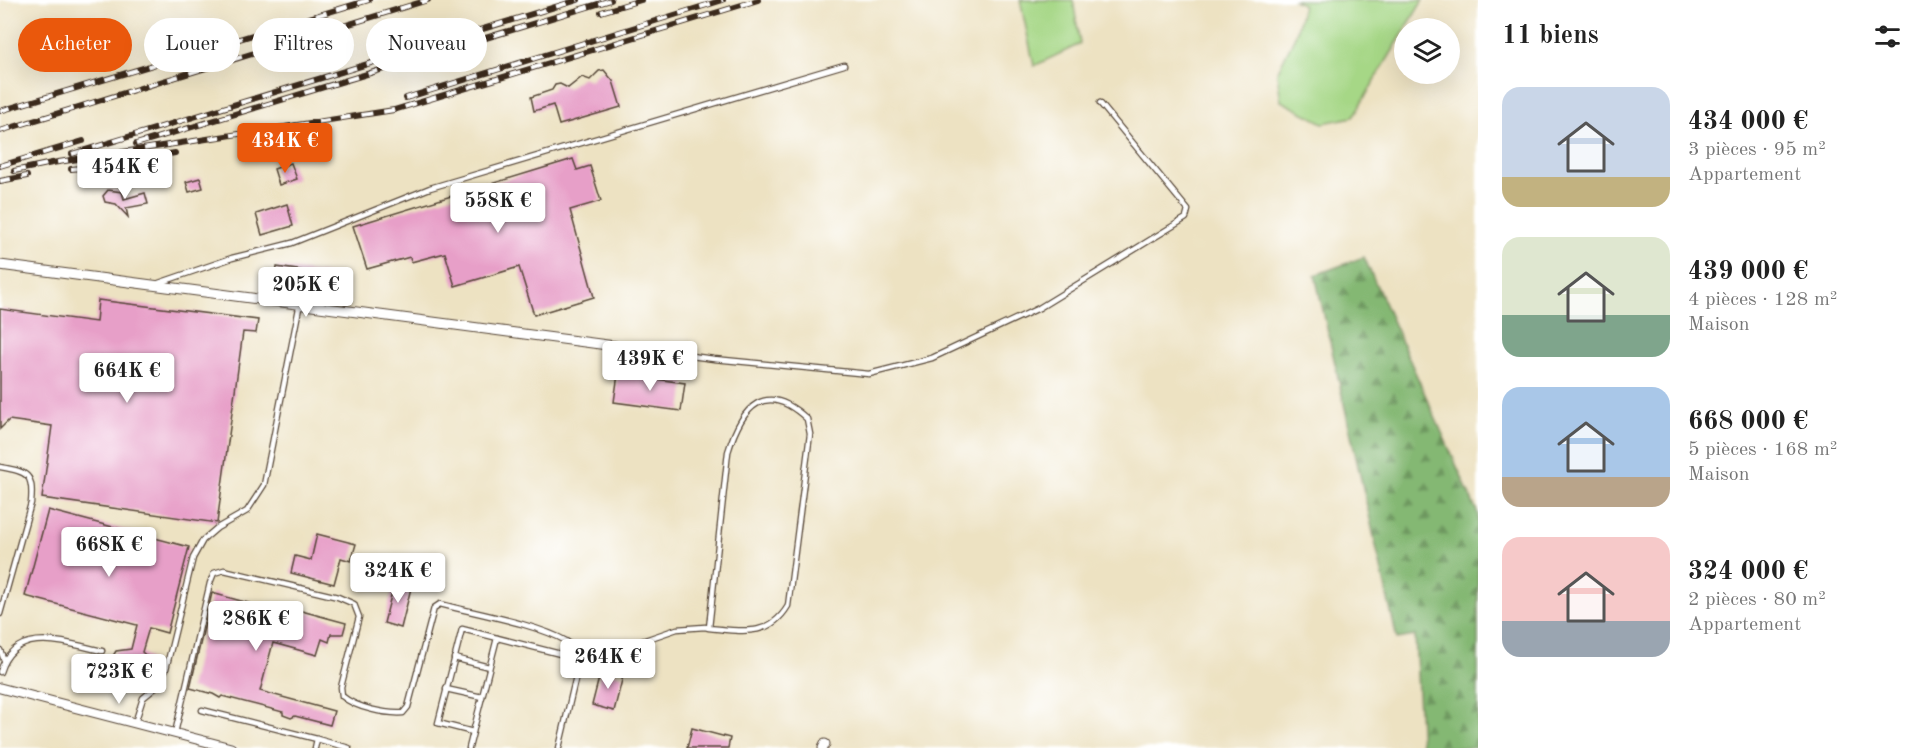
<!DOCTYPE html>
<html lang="fr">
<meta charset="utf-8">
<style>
body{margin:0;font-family:"Old Standard TT",serif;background:#f2f2f2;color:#222;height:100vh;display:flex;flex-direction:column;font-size:22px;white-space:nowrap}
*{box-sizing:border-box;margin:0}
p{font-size:20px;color:#767676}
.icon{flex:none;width:33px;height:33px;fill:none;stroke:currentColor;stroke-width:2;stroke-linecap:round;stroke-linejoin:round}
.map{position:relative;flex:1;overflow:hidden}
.drawer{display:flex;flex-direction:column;background:#fff;width:450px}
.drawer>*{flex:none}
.hud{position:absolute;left:18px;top:18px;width:570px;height:54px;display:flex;gap:12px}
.tools{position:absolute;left:1394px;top:18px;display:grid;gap:12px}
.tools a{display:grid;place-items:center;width:66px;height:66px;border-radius:50%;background:#fff;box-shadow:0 6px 24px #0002;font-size:30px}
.price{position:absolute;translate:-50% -51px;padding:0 14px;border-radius:6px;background:#fff;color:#222;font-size:20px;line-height:39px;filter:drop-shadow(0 2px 3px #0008)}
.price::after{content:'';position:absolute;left:50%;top:36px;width:18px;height:14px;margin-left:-9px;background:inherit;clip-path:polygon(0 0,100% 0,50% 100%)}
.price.active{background:#ea580c;color:#fff}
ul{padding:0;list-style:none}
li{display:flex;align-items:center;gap:18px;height:150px;padding:0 24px}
li span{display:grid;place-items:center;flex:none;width:168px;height:120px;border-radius:18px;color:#555}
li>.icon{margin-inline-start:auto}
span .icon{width:72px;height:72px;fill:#fffc;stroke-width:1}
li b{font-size:26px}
h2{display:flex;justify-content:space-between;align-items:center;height:72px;padding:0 24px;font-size:26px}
.chip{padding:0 21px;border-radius:27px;background:#fff;box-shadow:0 6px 24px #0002;font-size:21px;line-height:54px}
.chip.active{background:#ea580c;color:#fff}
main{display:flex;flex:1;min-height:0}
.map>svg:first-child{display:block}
.grass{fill:#a6d786;stroke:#708052;stroke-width:1.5}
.forest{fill:url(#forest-firs);stroke:#607148;stroke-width:1.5}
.building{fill:#e79fc8}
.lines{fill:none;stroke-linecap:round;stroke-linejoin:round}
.service-casing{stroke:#564637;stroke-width:7}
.minor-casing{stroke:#564637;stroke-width:11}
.service{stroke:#fff;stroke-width:4.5}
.minor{stroke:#fff;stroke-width:9}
.rail-casing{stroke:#3b2a1e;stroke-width:6}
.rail{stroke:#fff;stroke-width:4;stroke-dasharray:11;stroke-linecap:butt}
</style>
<main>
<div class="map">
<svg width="1478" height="748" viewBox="0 0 1478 748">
<defs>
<pattern id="forest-firs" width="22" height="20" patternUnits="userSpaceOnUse" patternTransform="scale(1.5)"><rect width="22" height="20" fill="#84b873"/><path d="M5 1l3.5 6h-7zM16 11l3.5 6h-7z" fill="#6d965e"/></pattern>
</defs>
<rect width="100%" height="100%" fill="#fff"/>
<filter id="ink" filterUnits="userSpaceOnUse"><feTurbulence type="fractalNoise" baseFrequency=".0167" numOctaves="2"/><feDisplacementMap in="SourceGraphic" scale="12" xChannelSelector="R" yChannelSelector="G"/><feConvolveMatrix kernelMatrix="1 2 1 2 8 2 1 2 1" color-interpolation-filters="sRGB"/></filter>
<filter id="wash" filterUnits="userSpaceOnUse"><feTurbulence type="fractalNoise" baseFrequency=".008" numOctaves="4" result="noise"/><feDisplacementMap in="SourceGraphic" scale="24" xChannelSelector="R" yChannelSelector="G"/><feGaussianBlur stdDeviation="1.35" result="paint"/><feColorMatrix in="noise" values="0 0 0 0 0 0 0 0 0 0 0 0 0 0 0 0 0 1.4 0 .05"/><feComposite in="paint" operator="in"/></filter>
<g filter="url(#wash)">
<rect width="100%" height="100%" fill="#ede2c2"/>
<!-- grass -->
<g class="grass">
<polygon points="1020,0 1073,0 1080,44 1034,66"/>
<polygon points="1294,0 1423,0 1353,117 1323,123 1281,101 1277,73 1296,34 1303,5"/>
</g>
<!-- forest -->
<polygon class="forest" points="1364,257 1478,514 1478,748 1421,748 1415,636 1397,639 1315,275"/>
<g id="blocks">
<!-- building -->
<g class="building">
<polygon points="604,70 613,81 621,107 559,125 553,105 534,111 531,97 552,90 555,85 560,84 568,88 582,77 590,80 599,71"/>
<polygon points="573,159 577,170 590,166 601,201 570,210 594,297 534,315 519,267 455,286 445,253 411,262 410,257 367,269 353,226"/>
<polygon points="291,163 297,179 279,185 274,169"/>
<polygon points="200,178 203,188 189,192 186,182"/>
<polygon points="108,190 122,192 124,199 145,193 148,204 126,208 128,217 116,204 105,202 103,196"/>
<polygon points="287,204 293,226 262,235 256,214"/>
<polygon points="277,267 331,275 328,293 274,286"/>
<polygon points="98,300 258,320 256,333 243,332 217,523 42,498 52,426 9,420 0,429 0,309 96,322"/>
<polygon points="618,374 685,383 681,411 614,402"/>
<polygon points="48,510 189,547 167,633 149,628 142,652 154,663 155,668 149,675 139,674 132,667 120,670 112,665 111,659 116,651 131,649 137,625 25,596"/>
<polygon points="317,534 356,544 351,561 341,558 334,584 291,573 295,556 311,560"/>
<polygon points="395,580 412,584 401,628 384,623"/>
<polygon points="212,593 281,612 283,606 346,623 343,634 331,634 329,642 322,639 317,655 273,643 260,691 334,711 330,725 295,716 291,718 283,715 283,712 222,696 220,698 213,694 190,688"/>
<polygon points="601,670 623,676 614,711 592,705"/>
<polygon points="692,728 730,738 728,748 687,748"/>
</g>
</g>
</g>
<g filter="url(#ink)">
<use href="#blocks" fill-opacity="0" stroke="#564637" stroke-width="1.5"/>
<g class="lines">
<defs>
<g id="service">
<polyline points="159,283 232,258 292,243 430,188 844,65"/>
<polyline points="615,346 714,359 869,374 932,358 1039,308 1186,218 1188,210 1100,103"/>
<path d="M0,467c27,5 34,6 31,36l-31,111"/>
<polyline points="0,650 4,660"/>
<path d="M579,655l37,-5 61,-21 28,-2 4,1c32,3 60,10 79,-22l22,-172 -3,-15c-42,-39 -65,-13 -79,33l-19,176"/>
<polyline points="454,658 489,667"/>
<path d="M0,672c15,-48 66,-29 102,-21"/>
<polyline points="446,689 482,697"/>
<polyline points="202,710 317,739 315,748"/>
<polyline points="135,723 143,698 154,689 166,669 193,558 203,540 217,528 247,511 264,485 300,303"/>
<polyline points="473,732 438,723 462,629 580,659"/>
<path d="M175,733l35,-150 4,-10 10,-3 114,27 16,7 5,13 -18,70 1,9c14,12 43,18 61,17l5,-6 26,-99 6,-4c34,9 97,20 126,37 8,5 11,10 14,18l-21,89"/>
<polyline points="317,739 349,748"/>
<polyline points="469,748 497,638"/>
</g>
<g id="minor">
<polyline points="0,265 615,346"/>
<polyline points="0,688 231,748"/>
<polyline points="823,748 825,744"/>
</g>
</defs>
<!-- service casing -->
<use href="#service" class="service-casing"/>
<!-- minor casing -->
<use href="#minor" class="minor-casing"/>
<!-- service -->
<use href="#service" class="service"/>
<!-- minor -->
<use href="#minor" class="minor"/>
<defs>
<g id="rail">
<polyline points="601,12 641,0"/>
<polyline points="406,98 723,0"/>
<polyline points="0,111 369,0"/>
<polyline points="0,131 428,0"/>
<polyline points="136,144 611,0"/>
<polyline points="72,154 578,0"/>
<polyline points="0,166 83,141"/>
<polyline points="71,169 102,166 175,153"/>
<polyline points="14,171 52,163 394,110 758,0"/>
<polyline points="0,181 27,176"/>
</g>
</defs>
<!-- rail casing -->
<use href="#rail" class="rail-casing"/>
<!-- rail -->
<use href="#rail" class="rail"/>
</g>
</g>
</svg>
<div class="tools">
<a><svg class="icon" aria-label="layers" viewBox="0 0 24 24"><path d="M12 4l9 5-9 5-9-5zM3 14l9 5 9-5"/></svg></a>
</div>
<b class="price active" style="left:285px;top:174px">434K €</b>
<b class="price" style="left:125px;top:200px">454K €</b>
<b class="price" style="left:498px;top:234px">558K €</b>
<b class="price" style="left:306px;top:318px">205K €</b>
<b class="price" style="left:650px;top:392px">439K €</b>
<b class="price" style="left:127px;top:404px">664K €</b>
<b class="price" style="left:109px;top:578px">668K €</b>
<b class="price" style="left:398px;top:604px">324K €</b>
<b class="price" style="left:256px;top:652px">286K €</b>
<b class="price" style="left:608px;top:690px">264K €</b>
<b class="price" style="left:119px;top:705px">723K €</b>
<div class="hud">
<a class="chip active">Acheter</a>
<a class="chip">Louer</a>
<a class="chip">Filtres</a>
<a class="chip">Nouveau</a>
</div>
</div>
<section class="drawer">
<h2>11 biens<svg class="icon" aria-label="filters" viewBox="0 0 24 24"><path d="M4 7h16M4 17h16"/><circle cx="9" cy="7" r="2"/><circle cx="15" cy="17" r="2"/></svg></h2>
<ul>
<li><span style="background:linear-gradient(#c9d6e8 75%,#c2b280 0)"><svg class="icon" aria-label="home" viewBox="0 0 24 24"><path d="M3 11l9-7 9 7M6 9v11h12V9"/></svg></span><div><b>434 000 €</b><p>3 pièces · 95 m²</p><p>Appartement</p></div></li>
<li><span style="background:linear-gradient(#dfe7d0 65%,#7fa58c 0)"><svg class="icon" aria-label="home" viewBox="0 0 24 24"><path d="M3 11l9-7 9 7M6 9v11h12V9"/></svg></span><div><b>439 000 €</b><p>4 pièces · 128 m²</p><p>Maison</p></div></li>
<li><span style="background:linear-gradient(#a9c7e8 75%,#b9a48a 0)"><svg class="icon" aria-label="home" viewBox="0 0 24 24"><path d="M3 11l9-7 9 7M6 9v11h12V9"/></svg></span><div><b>668 000 €</b><p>5 pièces · 168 m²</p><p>Maison</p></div></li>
<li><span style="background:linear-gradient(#f6c9c9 70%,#9aa5b1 0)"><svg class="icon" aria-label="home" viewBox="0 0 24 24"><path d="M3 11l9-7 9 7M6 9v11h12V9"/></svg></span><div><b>324 000 €</b><p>2 pièces · 80 m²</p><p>Appartement</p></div></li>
</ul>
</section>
</main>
